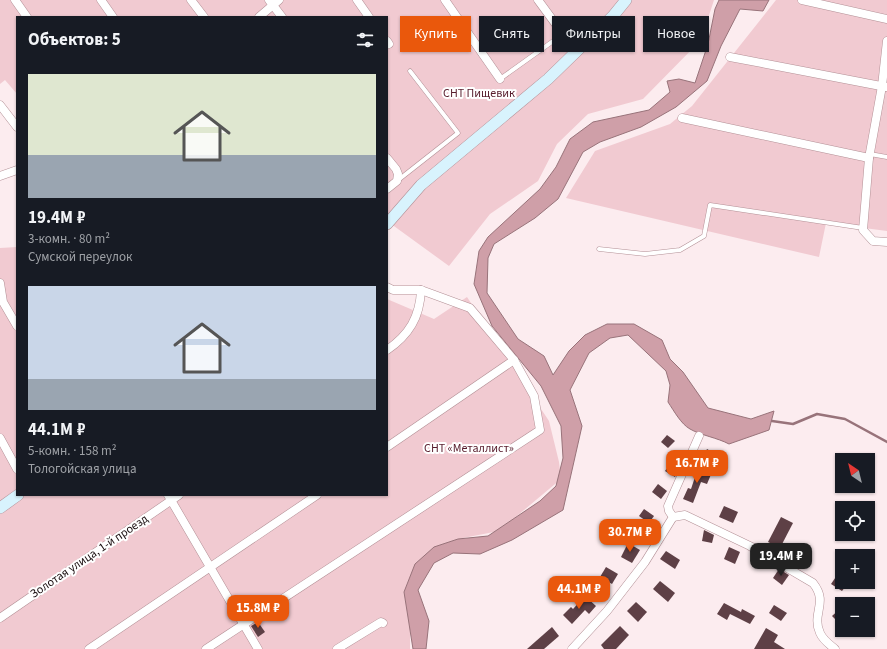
<!DOCTYPE html>
<html lang="ru">
<meta charset="utf-8">
<style>
body{margin:0;font-family:"Source Sans 3",sans-serif;background:#20242c;color:#f1f3f6;height:100vh;display:flex;flex-direction:column;font-size:15px;white-space:nowrap}
*{box-sizing:border-box;margin:0}
p{font-size:13px;color:#9ea1a6}
.icon{flex:none;width:22px;height:22px;fill:none;stroke:currentColor;stroke-width:2;stroke-linecap:round;stroke-linejoin:round}
.map{position:relative;flex:1;overflow:hidden}
.side{position:absolute;left:16px;top:16px;width:372px;height:480px;display:flex;flex-direction:column;background:#171b24;border-radius:0px;box-shadow:0 1px 3px #0004}
.side>*{flex:none}
.top-card{position:absolute;left:400px;top:16px;width:380px;height:36px;display:flex;gap:8px}
.needle{width:26px;rotate:325deg}
.controls{position:absolute;left:835px;top:453px;display:grid;gap:8px}
.controls a{display:grid;place-items:center;width:40px;height:40px;border-radius:0px;background:#171b24;box-shadow:0 1px 3px #0004;font-size:20px}
.price{position:absolute;translate:-50% -34px;padding:0 9px;border-radius:8px;background:#ea580c;color:#fff;font-size:13px;line-height:26px;filter:drop-shadow(0 1px 2px #0008)}
.price::after{content:'';position:absolute;left:50%;top:24px;width:12px;height:9px;margin-left:-6px;background:inherit;clip-path:polygon(0 0,100% 0,50% 100%)}
.price.selected{background:#222;color:#fff}
ul{padding:0;list-style:none}
li{display:grid;align-content:center;gap:8px;height:212px;padding:0 12px}
li span{display:grid;place-items:center;height:124px;border-radius:0px;color:#555}
li>.icon{margin-inline-start:auto}
span .icon{width:72px;height:72px;fill:#fffc;stroke-width:1}
li b{font-size:17px}
h2{display:flex;justify-content:space-between;align-items:center;height:48px;padding:0 12px;font-size:17px}
.pill{padding:0 14px;border-radius:0px;background:#171b24;box-shadow:0 1px 3px #0004;font-size:14px;line-height:36px}
.pill.selected{background:#ea580c;color:#fff}
.map>svg:first-child{display:block}
.green{fill:#f1cad1}
.water{fill:#cf9fa8;stroke:#98737a}
.lines{fill:none;stroke-linecap:round;stroke-linejoin:round}
.stream{stroke:#98737a;stroke-width:2.5}
.building{fill:#5e4046}
.lane-casing{stroke:#b39096;stroke-width:5}
.street-casing{stroke:#b39096;stroke-width:9}
.secondary-casing{stroke:#b39096;stroke-width:12}
.lane{stroke:#fff;stroke-width:4}
.street{stroke:#fff;stroke-width:8}
.secondary{stroke:#d8f3fd;stroke-width:11}
.labels{text-anchor:middle;stroke-width:4;stroke-linejoin:round;paint-order:stroke}
.park-label{font-size:12px;fill:#571c2c;stroke:#fff}
.street-label{font-size:12px;fill:#180c0e;stroke:#fff}
</style>
<div class="map">
<svg width="887" height="649" viewBox="0 0 887 649">
<rect width="100%" height="100%" fill="#fcecef"/>
<!-- green -->
<g class="green">
<polygon points="0,0 714,0 701,40 643,99 588,114 557,144 538,181 490,214 449,266 387,221 387,17 17,17 17,94 5,80 0,84"/>
<polygon points="776,0 887,0 887,231 826,223 819,257 566,198 595,151 670,124 692,106"/>
<polygon points="17,247 17,495 387,495 387,299 434,319 467,297 549,421 559,462 561,479 499,531 463,538 425,557 410,609 410,649 0,649 0,248"/>
</g>
<!-- water -->
<path class="water" d="M719,0h50l-6,11 -23,-2 -19,37 -14,35 -31,26 -35,20 -41,15 -17,10 -25,47 -23,19 -41,26 -6,14 -1,35 31,46 26,17 9,19 16,-24 16,-16 22,-11h27l28,16 8,19 13,13 25,36 43,11 23,-8 -5,19 -40,14c-11,-6 -29,-9 -39,-15 -9,-5 -16,-18 -22,-27l2,-17 -4,-14 -38,-36 -18,3 -21,15 -19,37 12,36 -19,84 -51,30 -32,14 -27,-1 -19,10 -16,27 11,31 -3,28h-13l-9,-57 11,-28 19,-17 24,-8 30,-3 52,-35 16,-15 7,-28 -2,-32 -20,-40 -49,-60 -18,-42 5,-33 9,-14 52,-48 16,-22 14,-28 23,-17 56,-12 21,-18 -3,-11 12,-2 16,4 13,-39 7,-35z"/>
<g class="lines">
<!-- stream -->
<polyline class="stream" points="772,421 793,424 817,414 845,419 887,442"/>
</g>
<!-- building -->
<g class="building">
<polygon points="667,435 675,441 668,448 661,442"/>
<polygon points="707,449 719,456 714,463 703,457"/>
<polygon points="670,464 678,469 675,477 665,471"/>
<polygon points="698,468 712,472 707,484 701,482 693,503 683,499 688,488 691,489"/>
<polygon points="658,484 667,491 661,499 652,492"/>
<polygon points="724,506 738,512 733,523 719,517"/>
<polygon points="644,509 654,516 649,523 639,516"/>
<polygon points="781,517 793,523 780,548 768,542"/>
<polygon points="704,530 714,535 712,543 702,541"/>
<polygon points="628,543 640,550 632,563 621,557"/>
<polygon points="729,547 740,552 735,564 724,559"/>
<polygon points="666,551 680,560 675,569 660,559"/>
<polygon points="606,567 618,574 612,584 600,577"/>
<polygon points="842,568 842,582 849,582 842,591 831,584"/>
<polygon points="779,569 789,575 782,585 773,578"/>
<polygon points="660,581 675,593 668,602 653,589"/>
<polygon points="585,596 596,606 589,614 585,610 572,624 563,615 571,607 573,609"/>
<polygon points="636,602 647,612 638,622 627,611"/>
<polygon points="724,603 741,612 742,609 755,616 750,624 730,614 727,620 717,614"/>
<polygon points="774,605 787,613 781,621 769,613"/>
<polygon points="842,607 842,626 832,616"/>
<polygon points="258,622 265,632 258,637 251,626"/>
<polygon points="620,626 629,635 616,649 604,649 601,645"/>
<polygon points="552,627 559,636 544,649 527,649"/>
<polygon points="766,628 778,635 774,642 785,649 754,649"/>
</g>
<g class="lines">
<defs>
<g id="lane">
<polyline points="500,79 563,34"/>
<polyline points="870,154 887,157"/>
<polyline points="397,181 458,133 410,71"/>
<polyline points="599,249 645,254 680,250 704,236 710,205 863,228"/>
</g>
<g id="street">
<polyline points="15,0 27,17"/>
<polyline points="101,0 113,17"/>
<polyline points="191,0 204,17"/>
<polyline points="269,0 282,17"/>
<polyline points="357,0 369,17"/>
<polyline points="445,0 500,79"/>
<polyline points="538,0 563,34"/>
<polyline points="802,0 887,19"/>
<polyline points="259,17 279,0"/>
<polyline points="387,41 389,44"/>
<polyline points="887,41 882,86 869,158 863,230 873,241 887,242"/>
<polyline points="730,57 886,87"/>
<polyline points="0,105 17,127"/>
<polyline points="682,118 869,158"/>
<polyline points="387,158 396,169 398,174 397,181 387,189"/>
<polyline points="0,176 17,170"/>
<polyline points="0,283 3,302 17,326"/>
<path d="M387,350c22,-15 33,-33 34,-60"/>
<polyline points="0,438 17,469"/>
<polyline points="387,447 514,360"/>
<polyline points="168,495 258,649"/>
<path d="M673,517l12,-2 65,31 63,37c16,20 -2,30 7,50 3,7 9,11 15,16"/>
<polyline points="0,618 179,495"/>
<polyline points="89,649 317,495"/>
<polyline points="206,649 540,430 534,396 514,360 470,308 421,290 393,290 387,287"/>
<polyline points="337,649 381,622 383,623"/>
<polyline points="572,649 607,611 645,562 673,517 669,511 668,506 699,436"/>
</g>
<g id="secondary">
<polyline points="387,224 421,185 548,79 613,16 626,0"/>
<polyline points="0,508 18,495"/>
</g>
</defs>
<!-- lane casing -->
<use href="#lane" class="lane-casing"/>
<!-- street casing -->
<use href="#street" class="street-casing"/>
<!-- secondary casing -->
<use href="#secondary" class="secondary-casing"/>
<!-- lane -->
<use href="#lane" class="lane"/>
<!-- street -->
<use href="#street" class="street"/>
<!-- secondary -->
<use href="#secondary" class="secondary"/>
</g>
<g class="labels">
<!-- park labels -->
<g class="park-label">
<text x="479" y="97">СНТ Пищевик</text>
<text x="469" y="452">СНТ «Металлист»</text>
</g>
<!-- street labels -->
<g class="street-label">
<text transform="translate(89 556) rotate(-34)" y="4">Золотая улица, 1-й проезд</text>
</g>
</g>
</svg>
<div class="controls">
<a><svg class="needle" viewBox="-14 -14 28 28"><path d="M0-13l5 13h-10z" fill="#e53935"/><path d="M0 13l5-13h-10z" fill="#9ea1a6"/></svg></a>
<a><svg class="icon" aria-label="locate" viewBox="0 0 24 24"><circle cx="12" cy="12" r="6"/><path d="M12 2v4M12 18v4M2 12h4M18 12h4"/></svg></a>
<a>+</a>
<a>−</a>
</div>
<b class="price" style="left:697px;top:484px">16.7M ₽</b>
<b class="price" style="left:630px;top:553px">30.7M ₽</b>
<b class="price selected" style="left:781px;top:577px">19.4M ₽</b>
<b class="price" style="left:579px;top:610px">44.1M ₽</b>
<b class="price" style="left:258px;top:629px">15.8M ₽</b>
<div class="top-card">
<a class="pill selected">Купить</a>
<a class="pill">Снять</a>
<a class="pill">Фильтры</a>
<a class="pill">Новое</a>
</div>
<section class="side">
<h2>Объектов: 5<svg class="icon" aria-label="filters" viewBox="0 0 24 24"><path d="M4 7h16M4 17h16"/><circle cx="9" cy="7" r="2"/><circle cx="15" cy="17" r="2"/></svg></h2>
<ul>
<li><span style="background:linear-gradient(#dfe7d0 65%,#9aa5b1 0)"><svg class="icon" aria-label="home" viewBox="0 0 24 24"><path d="M3 11l9-7 9 7M6 9v11h12V9"/></svg></span><div><b>19.4M ₽</b><p>3-комн. · 80 m²</p><p>Сумской переулок</p></div></li>
<li><span style="background:linear-gradient(#c9d6e8 75%,#9aa5b1 0)"><svg class="icon" aria-label="home" viewBox="0 0 24 24"><path d="M3 11l9-7 9 7M6 9v11h12V9"/></svg></span><div><b>44.1M ₽</b><p>5-комн. · 158 m²</p><p>Тологойская улица</p></div></li>
</ul>
</section>
</div>
